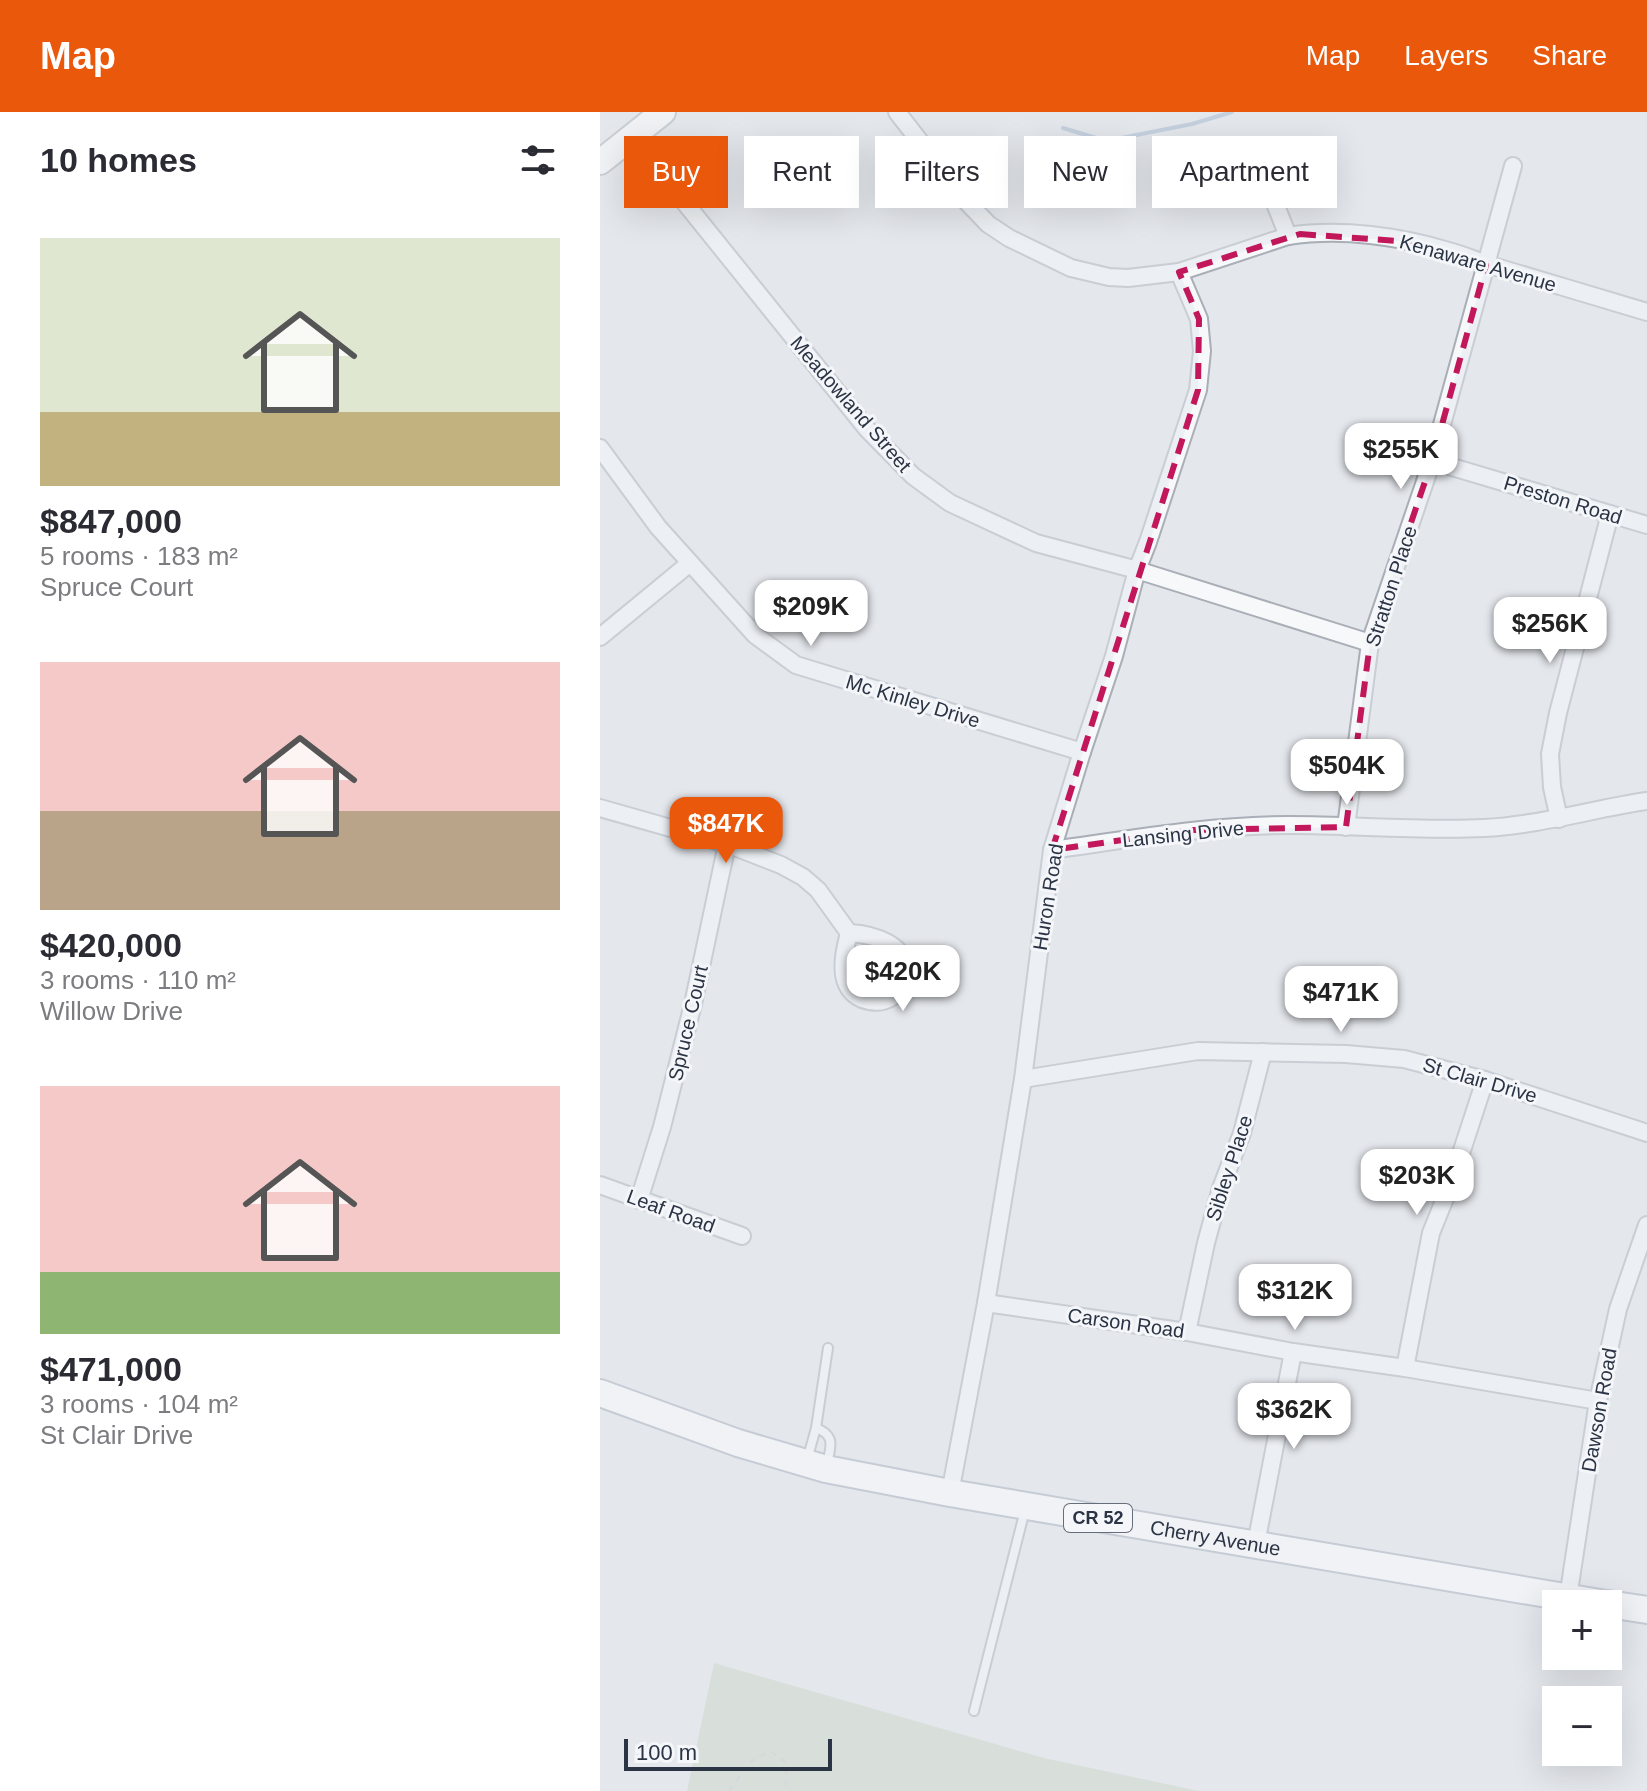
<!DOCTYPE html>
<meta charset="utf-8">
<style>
body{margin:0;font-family:Arial,sans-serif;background:#f7f7f7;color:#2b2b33;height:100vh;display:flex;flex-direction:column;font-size:30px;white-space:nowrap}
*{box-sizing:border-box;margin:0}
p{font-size:26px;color:#7c7c81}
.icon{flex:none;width:44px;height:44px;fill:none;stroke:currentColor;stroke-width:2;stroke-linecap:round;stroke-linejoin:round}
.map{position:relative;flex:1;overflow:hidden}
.sheet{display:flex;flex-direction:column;background:#fff;width:600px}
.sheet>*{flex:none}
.guide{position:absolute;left:24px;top:24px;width:760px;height:72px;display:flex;gap:16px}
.buttons{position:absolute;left:942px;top:1478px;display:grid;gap:16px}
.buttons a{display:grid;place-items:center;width:80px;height:80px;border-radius:0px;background:#fff;box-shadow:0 8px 32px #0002;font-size:40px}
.scale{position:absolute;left:24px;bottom:20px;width:208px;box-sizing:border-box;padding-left:8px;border:4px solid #2b3445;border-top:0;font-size:22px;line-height:28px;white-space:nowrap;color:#2b3445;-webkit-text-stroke:6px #f4f6f9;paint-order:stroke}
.price{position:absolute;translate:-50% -68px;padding:0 18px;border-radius:16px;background:#fff;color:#222;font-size:26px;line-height:52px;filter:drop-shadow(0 2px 4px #0008)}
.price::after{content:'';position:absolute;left:50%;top:48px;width:24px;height:18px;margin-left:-12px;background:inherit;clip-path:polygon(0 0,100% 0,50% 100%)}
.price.active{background:#ea580c;color:#fff}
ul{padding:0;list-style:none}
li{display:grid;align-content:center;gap:16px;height:424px;padding:0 40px}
li span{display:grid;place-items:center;height:248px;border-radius:0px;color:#555}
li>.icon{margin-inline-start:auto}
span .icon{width:144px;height:144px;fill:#fffc;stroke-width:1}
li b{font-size:34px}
h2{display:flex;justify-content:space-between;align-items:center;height:96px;padding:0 40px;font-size:34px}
.tag{padding:0 28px;border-radius:0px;background:#fff;box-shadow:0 8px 32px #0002;font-size:28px;line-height:72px}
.tag.active{background:#ea580c;color:#fff}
header{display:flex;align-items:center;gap:48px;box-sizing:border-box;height:112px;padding:0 40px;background:#ea580c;color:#fff}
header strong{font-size:38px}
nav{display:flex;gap:44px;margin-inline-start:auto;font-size:28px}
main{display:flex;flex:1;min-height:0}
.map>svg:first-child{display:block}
.green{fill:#c9d6c5}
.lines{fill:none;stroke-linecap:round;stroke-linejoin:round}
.stream{stroke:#9fb4cc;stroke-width:4}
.lane-casing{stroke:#a9aeb7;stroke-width:12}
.street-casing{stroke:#a9aeb7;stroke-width:20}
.secondary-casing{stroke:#a9aeb7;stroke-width:28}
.primary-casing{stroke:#a3abb8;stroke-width:30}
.path{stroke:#c2c5cb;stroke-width:2;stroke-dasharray:6 6;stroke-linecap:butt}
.lane{stroke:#f7f8fa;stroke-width:8}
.street{stroke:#f7f8fa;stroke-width:16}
.secondary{stroke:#fff;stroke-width:24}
.primary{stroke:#fff;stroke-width:26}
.marked{fill:none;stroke:#c2185b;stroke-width:6;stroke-dasharray:16 10;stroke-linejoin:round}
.labels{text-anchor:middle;stroke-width:6;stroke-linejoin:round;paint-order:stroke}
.shield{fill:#f4f6f9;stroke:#676e7b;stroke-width:2}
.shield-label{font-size:18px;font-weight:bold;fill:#2b3445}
.street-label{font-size:20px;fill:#2b3445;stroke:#f4f6f9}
</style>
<header>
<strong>Map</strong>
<nav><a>Map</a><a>Layers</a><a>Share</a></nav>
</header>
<main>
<section class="sheet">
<h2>10 homes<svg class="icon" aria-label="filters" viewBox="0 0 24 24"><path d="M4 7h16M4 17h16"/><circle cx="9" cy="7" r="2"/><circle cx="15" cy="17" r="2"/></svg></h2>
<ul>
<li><span style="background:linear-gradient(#dfe7d0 70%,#c2b280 0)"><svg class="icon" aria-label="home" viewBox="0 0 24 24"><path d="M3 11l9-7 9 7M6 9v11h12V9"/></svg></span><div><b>$847,000</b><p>5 rooms · 183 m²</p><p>Spruce Court</p></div></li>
<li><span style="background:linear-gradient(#f6c9c9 60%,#b9a48a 0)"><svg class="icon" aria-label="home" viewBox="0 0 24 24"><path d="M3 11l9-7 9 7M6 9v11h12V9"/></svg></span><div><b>$420,000</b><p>3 rooms · 110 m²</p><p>Willow Drive</p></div></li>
<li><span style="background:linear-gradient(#f6c9c9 75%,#8fb573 0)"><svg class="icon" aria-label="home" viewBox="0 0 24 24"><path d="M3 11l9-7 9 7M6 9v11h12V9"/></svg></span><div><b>$471,000</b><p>3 rooms · 104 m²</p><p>St Clair Drive</p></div></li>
</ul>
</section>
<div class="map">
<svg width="1047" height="1679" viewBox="0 0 1047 1679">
<rect width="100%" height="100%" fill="#e4e7ec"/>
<!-- green -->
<polygon class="green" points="114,1551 444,1646 599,1679 87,1679"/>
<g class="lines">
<!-- stream -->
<polyline class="stream" points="463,16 506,29 592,12 632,0"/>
<defs>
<g id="lane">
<path d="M216,1316c21,8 14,19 11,37"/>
<polyline points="207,1348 216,1316 228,1236"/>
<polyline points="374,1599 425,1398"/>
</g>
<g id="street">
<path d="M297,0l70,90 21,22 21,14 62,30 38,9 19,1 51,-6 109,-36c53,-8 112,0 164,16 14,4 27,10 41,14 51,15 103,31 154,46"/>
<polyline points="32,25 267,317 313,364 350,391 436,431 537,458 770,531"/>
<polyline points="672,84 688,124"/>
<polyline points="0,336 58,415 155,523 196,553 482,640"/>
<polyline points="832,349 1047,413"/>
<polyline points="0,525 90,451"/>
<polyline points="0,696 127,732 181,753 203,765 218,778 249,821"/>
<polyline points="959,707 952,675 950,642 958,601 1010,402"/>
<polyline points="746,715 770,531 832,349 913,54"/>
<path d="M452,738c79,-11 157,-25 237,-25 65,0 130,6 195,3 56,-3 109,-19 163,-27"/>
<path d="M249,821c24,1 62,12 56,43 -2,9 -6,15 -13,21 -9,6 -19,6 -30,2 -26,-12 -19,-44 -13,-66z"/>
<polyline points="423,967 598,939 746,942 804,947 885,968 1047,1021"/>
<polyline points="0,1073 142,1124"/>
<polyline points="39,1088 62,1015 93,892 127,732"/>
<polyline points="386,1191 587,1220 693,1240 805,1256 998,1289"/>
<polyline points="587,1220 606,1131 621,1076 642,1021 663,940"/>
<polyline points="805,1256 831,1121 852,1069 885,968"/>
<polyline points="350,1381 386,1191 423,967 452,738 482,640 514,544 537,458 548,430 598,278 602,239 599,207 579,160"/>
<polyline points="656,1432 693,1240"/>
<polyline points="968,1486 998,1289 1018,1197 1047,1113"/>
</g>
<polyline id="secondary" points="0,50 63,0"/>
<g id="primary">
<path id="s1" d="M0,1281l138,50 88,26 124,24 656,111"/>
<polyline points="1008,1492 1047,1498"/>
</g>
</defs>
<!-- lane casing -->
<use href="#lane" class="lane-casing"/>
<!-- street casing -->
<use href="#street" class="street-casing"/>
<!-- secondary casing -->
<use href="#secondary" class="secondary-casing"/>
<!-- primary casing -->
<use href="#primary" class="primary-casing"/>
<!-- path -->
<polyline class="path" points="129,1679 150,1650 170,1639 187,1651 185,1679"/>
<!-- lane -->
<use href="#lane" class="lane"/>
<!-- street -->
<use href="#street" class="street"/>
<!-- secondary -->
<use href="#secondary" class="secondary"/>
<!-- primary -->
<use href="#primary" class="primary"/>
</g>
<!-- marked area -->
<path d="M0 0H1047V1679H0ZM700,122l112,8 74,23 -54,196 -62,182 -24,184 -152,3 -142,20 146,-460 1,-71 -20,-47z" fill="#e4e7ec" fill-opacity=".55" fill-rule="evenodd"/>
<path class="marked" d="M700,122l112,8 74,23 -54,196 -62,182 -24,184 -152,3 -142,20 146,-460 1,-71 -20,-47z"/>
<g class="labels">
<!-- shield labels -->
<rect class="shield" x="464" y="1392" width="68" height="28" rx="6"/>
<g class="shield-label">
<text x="498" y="1412">CR 52</text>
</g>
<!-- street labels -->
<g class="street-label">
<text transform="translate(878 151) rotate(16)" y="7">Kenaware Avenue</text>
<text transform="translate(251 292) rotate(49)" y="7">Meadowland Street</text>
<text transform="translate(963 388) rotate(17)" y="7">Preston Road</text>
<text transform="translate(791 474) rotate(-72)" y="7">Stratton Place</text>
<text transform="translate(313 589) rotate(17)" y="7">Mc Kinley Drive</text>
<text transform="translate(583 722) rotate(-6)" y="7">Lansing Drive</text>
<text transform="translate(448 785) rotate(-81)" y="7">Huron Road</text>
<text transform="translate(88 911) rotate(-77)" y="7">Spruce Court</text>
<text transform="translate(880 968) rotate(16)" y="7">St Clair Drive</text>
<text transform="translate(629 1056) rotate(-72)" y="7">Sibley Place</text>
<text transform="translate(71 1099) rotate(20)" y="7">Leaf Road</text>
<text transform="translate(526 1211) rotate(8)" y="7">Carson Road</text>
<text transform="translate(999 1298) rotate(-80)" y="7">Dawson Road</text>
<text dy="7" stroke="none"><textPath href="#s1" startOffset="634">Cherry Avenue</textPath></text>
</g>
</g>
</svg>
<div class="buttons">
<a>+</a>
<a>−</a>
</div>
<div class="scale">100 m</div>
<b class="price" style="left:801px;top:379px">$255K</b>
<b class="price" style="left:211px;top:536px">$209K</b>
<b class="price" style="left:950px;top:553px">$256K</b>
<b class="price" style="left:747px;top:695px">$504K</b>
<b class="price active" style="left:126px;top:753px">$847K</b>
<b class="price" style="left:303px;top:901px">$420K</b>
<b class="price" style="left:741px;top:922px">$471K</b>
<b class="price" style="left:817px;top:1105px">$203K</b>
<b class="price" style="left:695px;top:1220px">$312K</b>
<b class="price" style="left:694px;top:1339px">$362K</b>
<div class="guide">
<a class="tag active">Buy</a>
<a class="tag">Rent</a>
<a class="tag">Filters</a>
<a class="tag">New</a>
<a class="tag">Apartment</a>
</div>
</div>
</main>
